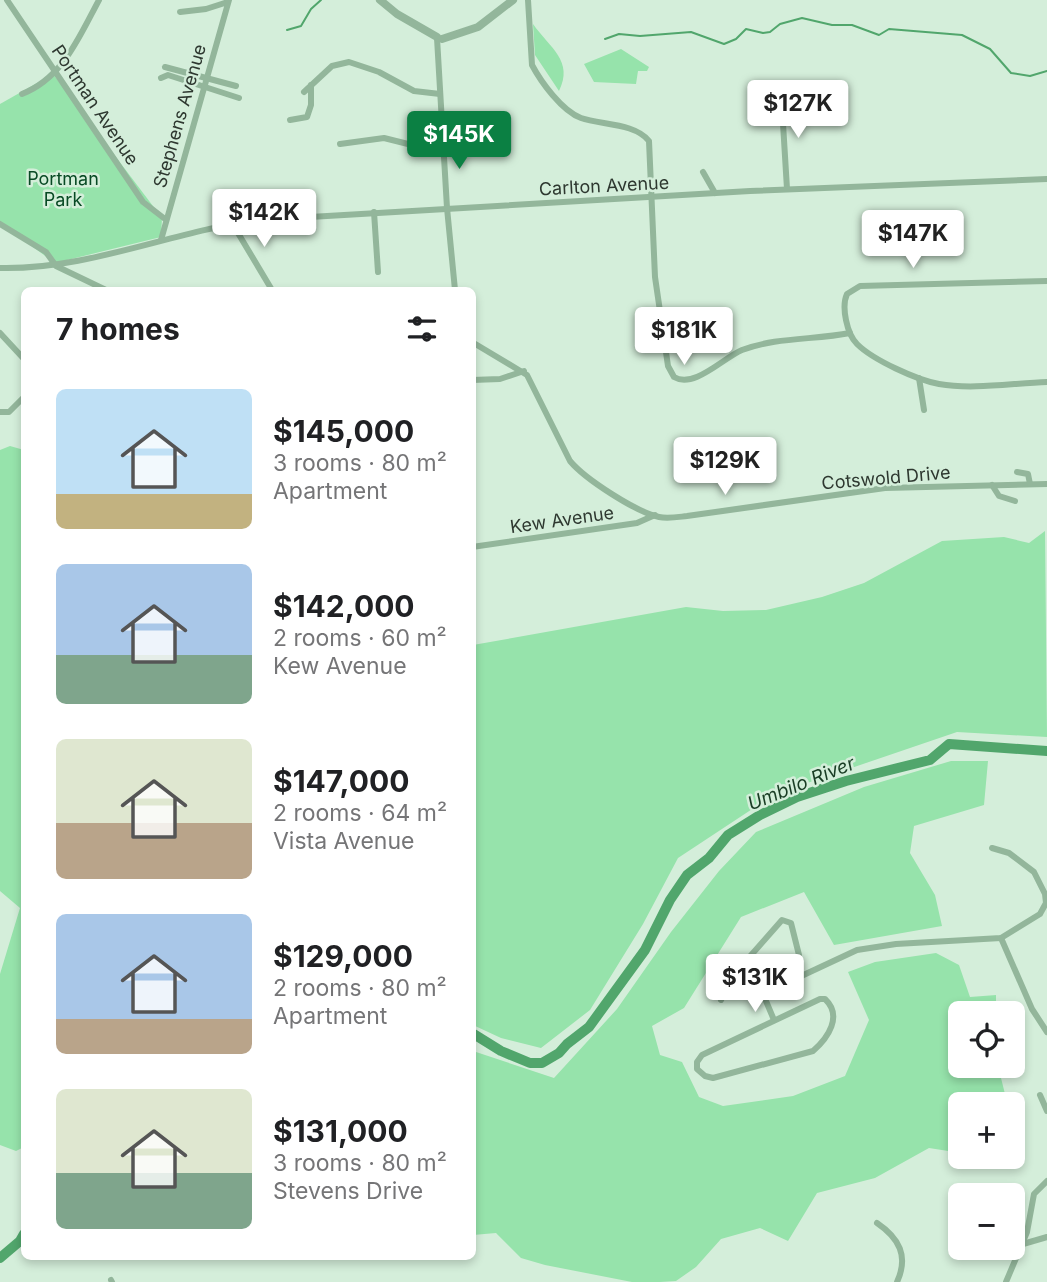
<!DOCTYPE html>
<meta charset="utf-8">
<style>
body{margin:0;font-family:Inter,sans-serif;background:#f6f6f6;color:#202124;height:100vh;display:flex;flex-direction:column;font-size:26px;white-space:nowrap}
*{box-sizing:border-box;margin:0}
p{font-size:23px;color:#757577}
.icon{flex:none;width:38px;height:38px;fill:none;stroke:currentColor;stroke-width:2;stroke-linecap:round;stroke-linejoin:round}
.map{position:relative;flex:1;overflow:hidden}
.sheet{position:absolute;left:21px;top:287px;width:455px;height:973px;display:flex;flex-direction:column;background:#fff;border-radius:10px;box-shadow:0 4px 10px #0003}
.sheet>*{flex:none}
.buttons{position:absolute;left:948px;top:1001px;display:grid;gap:14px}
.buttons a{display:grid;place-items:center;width:77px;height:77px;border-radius:10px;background:#fff;box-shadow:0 4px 10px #0003;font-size:35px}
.price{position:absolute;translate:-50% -60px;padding:0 16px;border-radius:7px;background:#fff;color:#222;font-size:23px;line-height:46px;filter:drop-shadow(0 2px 4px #0008)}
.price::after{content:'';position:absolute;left:50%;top:42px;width:21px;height:16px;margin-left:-10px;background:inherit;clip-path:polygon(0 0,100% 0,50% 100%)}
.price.selected{background:#0b8043;color:#fff}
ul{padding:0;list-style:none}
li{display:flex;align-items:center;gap:21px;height:175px;padding:0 35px}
li span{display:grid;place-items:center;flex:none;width:196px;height:140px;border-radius:10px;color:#555}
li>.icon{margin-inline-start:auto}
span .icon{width:84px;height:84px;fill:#fffc;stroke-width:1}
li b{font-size:30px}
h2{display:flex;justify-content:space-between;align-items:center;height:84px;padding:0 35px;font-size:30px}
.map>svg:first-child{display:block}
.green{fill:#96e3ab}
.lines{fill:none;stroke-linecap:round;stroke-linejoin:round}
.stream{stroke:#51a66c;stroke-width:2}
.river{stroke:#51a66c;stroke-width:10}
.minor{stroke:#93b69b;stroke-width:6}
.tertiary{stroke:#93b69b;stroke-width:8}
.labels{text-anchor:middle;stroke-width:5;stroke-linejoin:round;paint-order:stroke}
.street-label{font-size:18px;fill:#2e3830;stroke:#d4eeda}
.park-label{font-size:18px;fill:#074a24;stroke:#d4eeda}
.water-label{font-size:19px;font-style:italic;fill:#193d24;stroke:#d4eeda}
</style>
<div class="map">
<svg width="1047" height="1282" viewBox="0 0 1047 1282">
<rect width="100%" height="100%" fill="#d4eeda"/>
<!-- green -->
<g class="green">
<path d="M533,24c17,24 41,37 26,67l-24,-36z"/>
<polygon points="621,49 649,67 647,71 638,71 636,84 594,82 584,64"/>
<polygon points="53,74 162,218 161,237 55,263 0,223 0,104"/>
<polygon points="10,446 24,450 24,1147 16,1151 0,1145 0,974 20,908 0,891 0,450"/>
<polygon points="1045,531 1047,737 957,732 775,794 678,858 643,924 590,1010 541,1048 501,1038 473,1025 473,645 686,607 723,611 766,610 822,597 864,583 942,541 1004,537 1029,543"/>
<polygon points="951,761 988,761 984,805 914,826 910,853 935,895 942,926 834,945 804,892 741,917 684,1008 652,1026 660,1055 682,1062 699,1097 723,1106 793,1096 845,1076 869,1020 848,972 875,962 936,953 959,965 970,997 996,995 996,1013 961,1013 961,1066 998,1066 1005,1094 1000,1104 961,1104 961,1153 929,1148 875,1178 817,1193 788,1241 760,1228 721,1239 696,1267 676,1281 660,1282 632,1282 545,1265 521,1258 496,1233 473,1235 473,1051 554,1078 617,1009 671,932 719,871 756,832 864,787"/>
</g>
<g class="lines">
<!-- stream -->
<g class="stream">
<polyline points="287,30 301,26 311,9 321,0"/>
<polyline points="605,39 619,34 640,36 691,32 724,44 736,39 746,29 763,33 770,32 780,24 802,18 832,25 852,25 879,35 889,29 962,35 990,49 1011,73 1030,76 1047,71"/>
</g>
<!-- river -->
<g class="river">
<polyline points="472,1033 501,1051 530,1063 542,1063 559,1053 567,1044 589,1027 645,950 670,900 687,875 709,858 728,835 760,815 797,797 846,781 930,760 949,744 1047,751"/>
<polyline points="0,1258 20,1241 24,1234"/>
</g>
<!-- minor -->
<g class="minor">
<polyline points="7,0 143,202 165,219"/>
<path d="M528,0l4,65c9,17 30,46 49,53 20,7 54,5 68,23l6,136 13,89 6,11c20,12 49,-19 68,-27 34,-13 73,-10 108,-17"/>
<polyline points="180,12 206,9 228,2"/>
<polyline points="437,38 447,208 455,290"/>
<polyline points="165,67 236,86"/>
<polyline points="161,78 168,75 239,98"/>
<polyline points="304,92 332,66 349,62 379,72 414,91 440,94"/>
<path d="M22,94c41,-16 57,-57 77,-94"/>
<polyline points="776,102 782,107 787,189"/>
<polyline points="290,120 307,117 311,105 311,85"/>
<polyline points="340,144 384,138 444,153"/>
<polyline points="703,172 715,193"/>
<polyline points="374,212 378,272"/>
<polyline points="232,223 272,290"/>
<polyline points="0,224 46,252 56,266 106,290"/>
<polyline points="161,240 229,0"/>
<path d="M0,268c89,2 172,-37 259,-48l491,-29 297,-12"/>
<path d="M1047,281l-187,5 -13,8c-6,13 0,40 10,50 16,16 60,36 82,40 34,6 74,-1 108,-2"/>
<polyline points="0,333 24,359"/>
<path d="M472,342l55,33 43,86c15,18 66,51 89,56 9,2 19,0 28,-1l198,-28 162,-4"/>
<polyline points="919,378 924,410"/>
<polyline points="472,380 500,379 524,371"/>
<polyline points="0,412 9,412 24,397"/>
<polyline points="1017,472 1028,474 1030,484"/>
<polyline points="992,485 999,496 1015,501"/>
<polyline points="472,547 637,523 655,515"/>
<polyline points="1001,938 1032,1009 1047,1032"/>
<polyline points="742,966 752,976 775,977 787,982"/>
<polyline points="763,994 774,1020"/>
<polyline points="752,999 857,950 896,944 1001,938 1040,914 1046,903 1045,894 1034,872 1009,853 992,848"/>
<path d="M820,999h5c18,17 3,39 -12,52l-100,27 -8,-2 -8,-7v-7l5,-7z"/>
<polyline points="721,1000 730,979 782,920 791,923 799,955"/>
<polyline points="1040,1095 1047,1111"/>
<path d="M877,1223c22,15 32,33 20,59"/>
<polyline points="1023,1244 1047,1237"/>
<polyline points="111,1280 112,1282"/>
<polyline points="1006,1282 1027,1232 1034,1194 1047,1181"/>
</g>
<!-- tertiary -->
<g class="tertiary">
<polyline points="380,0 397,14 437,37"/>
<polyline points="442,39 478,27 513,0"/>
</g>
</g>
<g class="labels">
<!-- street labels -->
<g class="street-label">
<text transform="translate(95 105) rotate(56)" y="6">Portman Avenue</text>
<text transform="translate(180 116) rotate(-74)" y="6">Stephens Avenue</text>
<text transform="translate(604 186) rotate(-3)" y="6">Carlton Avenue</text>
<text transform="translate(886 478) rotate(-5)" y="6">Cotswold Drive</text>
<text transform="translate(562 520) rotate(-8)" y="6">Kew Avenue</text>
</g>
<!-- park labels -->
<g class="park-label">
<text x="63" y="185">Portman<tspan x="63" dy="21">Park</tspan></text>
</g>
<!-- water labels -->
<g class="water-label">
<text transform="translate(801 783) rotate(-22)" y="7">Umbilo River</text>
</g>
</g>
</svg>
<div class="buttons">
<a><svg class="icon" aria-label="locate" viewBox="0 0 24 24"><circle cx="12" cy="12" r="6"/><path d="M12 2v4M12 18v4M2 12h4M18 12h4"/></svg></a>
<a>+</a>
<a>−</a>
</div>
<b class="price" style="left:798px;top:140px">$127K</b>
<b class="price selected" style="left:459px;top:171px">$145K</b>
<b class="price" style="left:264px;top:249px">$142K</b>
<b class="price" style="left:913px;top:270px">$147K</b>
<b class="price" style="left:684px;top:367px">$181K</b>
<b class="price" style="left:725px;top:497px">$129K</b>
<b class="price" style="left:755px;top:1014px">$131K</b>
<section class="sheet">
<h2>7 homes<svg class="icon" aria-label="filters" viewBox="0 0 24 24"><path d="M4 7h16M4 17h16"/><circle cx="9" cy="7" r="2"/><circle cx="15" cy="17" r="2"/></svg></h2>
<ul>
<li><span style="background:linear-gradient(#bfe0f5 75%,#c2b280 0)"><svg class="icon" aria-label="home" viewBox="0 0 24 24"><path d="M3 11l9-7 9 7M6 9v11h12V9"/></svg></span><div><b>$145,000</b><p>3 rooms · 80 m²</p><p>Apartment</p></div></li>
<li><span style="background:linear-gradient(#a9c7e8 65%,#7fa58c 0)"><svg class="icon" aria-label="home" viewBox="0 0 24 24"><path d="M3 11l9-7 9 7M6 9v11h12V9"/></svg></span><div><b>$142,000</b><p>2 rooms · 60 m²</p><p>Kew Avenue</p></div></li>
<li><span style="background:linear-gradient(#dfe7d0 60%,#b9a48a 0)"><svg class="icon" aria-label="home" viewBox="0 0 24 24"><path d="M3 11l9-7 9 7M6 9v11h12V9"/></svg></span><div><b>$147,000</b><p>2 rooms · 64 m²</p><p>Vista Avenue</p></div></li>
<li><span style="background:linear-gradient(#a9c7e8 75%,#b9a48a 0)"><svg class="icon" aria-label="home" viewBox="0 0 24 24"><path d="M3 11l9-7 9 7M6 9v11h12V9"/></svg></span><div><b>$129,000</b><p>2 rooms · 80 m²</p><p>Apartment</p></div></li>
<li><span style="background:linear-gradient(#dfe7d0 60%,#7fa58c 0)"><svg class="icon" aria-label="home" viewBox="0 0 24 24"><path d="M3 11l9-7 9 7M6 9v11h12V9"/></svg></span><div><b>$131,000</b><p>3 rooms · 80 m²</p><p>Stevens Drive</p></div></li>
</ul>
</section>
</div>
